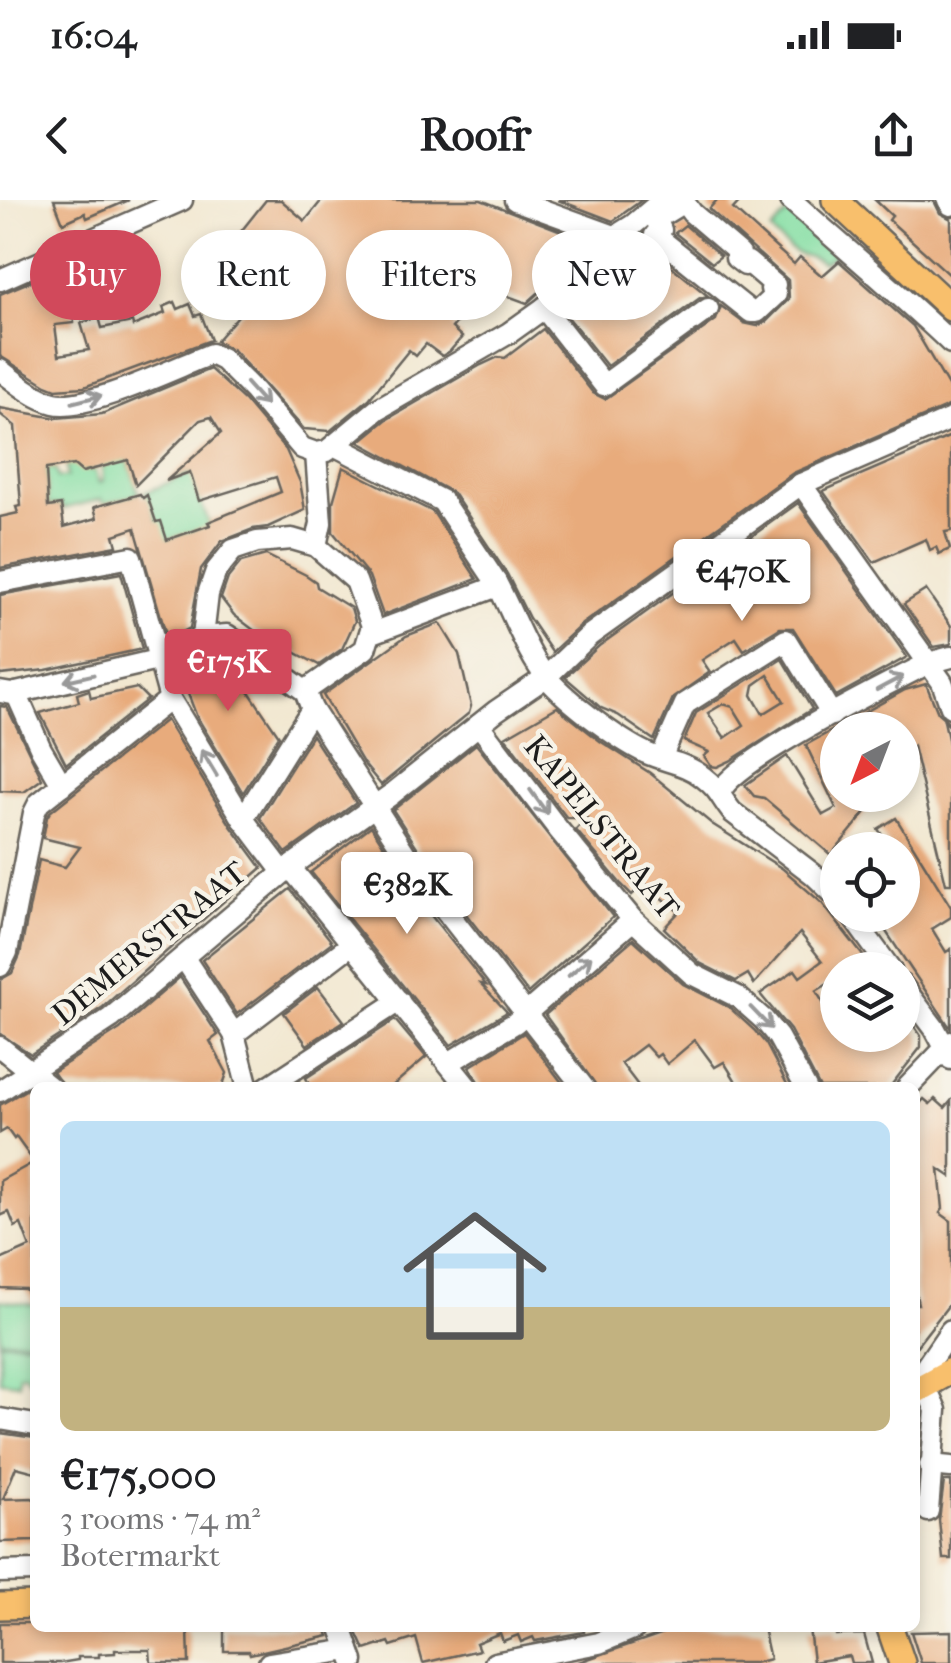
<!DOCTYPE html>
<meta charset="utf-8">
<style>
body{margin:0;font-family:"IM FELL French Canon",serif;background:#f2f2f2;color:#202124;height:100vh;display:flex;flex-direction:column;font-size:38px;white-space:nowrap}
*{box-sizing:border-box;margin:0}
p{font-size:32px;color:#757577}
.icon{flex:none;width:55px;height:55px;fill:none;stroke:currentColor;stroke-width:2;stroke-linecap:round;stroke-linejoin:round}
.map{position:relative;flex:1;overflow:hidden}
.details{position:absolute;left:30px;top:882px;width:890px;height:550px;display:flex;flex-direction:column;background:#fff;border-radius:15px;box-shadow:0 5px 15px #0003}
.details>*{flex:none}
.top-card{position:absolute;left:30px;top:30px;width:892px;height:90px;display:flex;gap:20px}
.needle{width:65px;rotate:222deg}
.tools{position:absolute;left:820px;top:512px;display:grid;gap:20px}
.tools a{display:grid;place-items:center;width:100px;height:100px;border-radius:50%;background:#fff;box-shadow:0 5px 15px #0003;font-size:50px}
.price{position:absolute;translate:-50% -85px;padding:0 22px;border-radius:10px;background:#fff;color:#222;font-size:32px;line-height:65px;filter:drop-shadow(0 2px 5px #0008)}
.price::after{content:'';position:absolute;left:50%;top:60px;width:30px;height:22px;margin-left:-15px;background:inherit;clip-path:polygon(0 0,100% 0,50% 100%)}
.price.on{background:#d1495b;color:#fff}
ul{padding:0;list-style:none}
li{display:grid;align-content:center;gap:20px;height:530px;padding:0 30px}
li+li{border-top:2px solid #e0e0e0}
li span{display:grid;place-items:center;height:310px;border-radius:15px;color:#555}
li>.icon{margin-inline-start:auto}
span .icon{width:180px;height:180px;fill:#fffc;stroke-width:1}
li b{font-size:42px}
.tag{padding:0 35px;border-radius:45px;background:#fff;box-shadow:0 5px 15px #0003;font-size:35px;line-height:90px}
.tag.on{background:#d1495b;color:#fff}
.status{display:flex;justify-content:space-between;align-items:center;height:70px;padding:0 50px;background:#fff;direction:ltr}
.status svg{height:28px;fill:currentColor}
header{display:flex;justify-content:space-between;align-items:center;height:130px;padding:0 30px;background:#fff;font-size:45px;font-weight:800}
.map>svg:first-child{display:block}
.green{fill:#85dfa5;stroke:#507e60;stroke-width:2.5}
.building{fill:#e8ab7b;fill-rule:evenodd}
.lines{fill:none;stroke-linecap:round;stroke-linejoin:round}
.minor-casing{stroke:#67635b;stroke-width:25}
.major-casing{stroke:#67635b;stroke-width:30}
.minor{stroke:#fff;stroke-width:20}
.major{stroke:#f8bf6c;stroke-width:25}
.oneway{stroke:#999}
.labels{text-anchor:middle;stroke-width:9;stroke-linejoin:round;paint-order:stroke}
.street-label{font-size:32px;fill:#1c1c1c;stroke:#f7f3e8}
</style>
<div class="status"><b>16:04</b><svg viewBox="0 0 49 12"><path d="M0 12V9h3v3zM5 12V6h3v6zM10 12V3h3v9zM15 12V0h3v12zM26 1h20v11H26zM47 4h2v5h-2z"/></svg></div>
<header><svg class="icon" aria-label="back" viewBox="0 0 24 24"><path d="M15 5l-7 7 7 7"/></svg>Roofr<svg class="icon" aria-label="share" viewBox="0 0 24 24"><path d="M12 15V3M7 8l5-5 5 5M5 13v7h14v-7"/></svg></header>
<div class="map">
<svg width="951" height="1463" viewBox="0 0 951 1463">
<rect width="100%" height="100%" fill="#f7f3e8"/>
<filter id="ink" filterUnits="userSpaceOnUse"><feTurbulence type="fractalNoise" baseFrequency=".01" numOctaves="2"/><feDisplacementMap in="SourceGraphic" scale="20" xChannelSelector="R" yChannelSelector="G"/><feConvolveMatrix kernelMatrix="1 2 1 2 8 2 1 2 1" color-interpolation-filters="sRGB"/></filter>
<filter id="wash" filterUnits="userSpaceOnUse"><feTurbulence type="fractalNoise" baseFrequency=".0048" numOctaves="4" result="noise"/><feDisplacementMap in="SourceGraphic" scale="40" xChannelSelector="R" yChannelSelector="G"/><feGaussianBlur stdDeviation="2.25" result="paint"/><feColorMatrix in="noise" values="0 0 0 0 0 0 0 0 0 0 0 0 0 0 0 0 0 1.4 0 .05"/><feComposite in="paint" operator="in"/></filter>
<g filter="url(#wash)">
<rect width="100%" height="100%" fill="#f2e8d1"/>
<!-- green -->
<g class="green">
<path d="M684,2l-28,34 -76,63 -15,2 36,-44 14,-10 3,6 11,-1c7,-31 28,-35 55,-50z"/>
<path d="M789,12l47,43 -13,8c-9,-6 -15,-6 -24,-9 -9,-3 -20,-15 -28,-23z"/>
<polygon points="124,249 139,294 104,304 102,299 62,309 61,305 48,305 46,269 55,268 58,278 67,277 66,265 78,264 88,271 94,269 99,283 103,281 102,263"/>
<polygon points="199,269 195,289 212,330 197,330 164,341 145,293"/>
<polygon points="0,1100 35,1105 35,1140 0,1140"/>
<polygon points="0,1142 35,1142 35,1175 28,1179 25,1173 19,1173 18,1183 0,1181"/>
</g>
<g id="blocks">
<!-- building -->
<g class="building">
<polygon points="54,0 129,0 87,18 85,13 63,23"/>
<polygon points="266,0 281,0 305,21 322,0 481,0 587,41 578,57 527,103 486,88 452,128 462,137 450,151 442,156 426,144 416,156 409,150 369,199 330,231 304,229 233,150 216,141 246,107 207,74"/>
<polygon points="558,0 642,0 613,21"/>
<polygon points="717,0 741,0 733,9 794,64 800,57 822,76 839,61 882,99 913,126 951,191 951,205 793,273 582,424 552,452 529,418 507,374 453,293 359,242 386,220 481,165 498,157 505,158 543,129 593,193 605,199 716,120 721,106 744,123 757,126 766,122 789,99 788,80 709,9"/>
<polygon points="875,0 934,1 940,13 951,19 951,76 889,20 892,16"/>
<polygon points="685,25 721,56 712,63 675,33"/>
<polygon points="645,45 708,96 700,98 607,166 564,112"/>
<polygon points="58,70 72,103 74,123 55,125 59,155 89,150 81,123 99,117 102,128 132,122 133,126 165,113 163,107 175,102 178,109 190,104 195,116 201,114 211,140 84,187 56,189 46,185 0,156 0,94"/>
<path d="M210,169l34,31 42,50 14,32 5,28 -37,17 -15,2 -31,12 -21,28 -11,59 -14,7 -10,-1 -31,-106 -21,7 3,11 -117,22v-51l18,-4 -2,-6 5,-1 -6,-80 -15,-12v-6l56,10 46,-4zM211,217l10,16 -55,48 24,-9 9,29 77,-24 5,15 -73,30 2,3 -43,15 -6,-19 -5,1 -9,-27 -4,3 -3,-4 -46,13 3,11 -33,9 -3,-22 -13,2 -2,-38 28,-4 8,7 46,-12 8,25 64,-65z"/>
<polygon points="951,236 951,331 945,332 950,349 939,354 936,347 930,350 926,339 874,362 823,291"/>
<polygon points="343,267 433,312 477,379 383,415 369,376 333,332 333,302"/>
<polygon points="798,303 907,457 836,496 793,428 780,428 744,450 736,438 702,460 710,472 673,498 654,540 618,515 601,508 565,477 599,446"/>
<polygon points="266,355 306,375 316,382 317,387 351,408 355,421 342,449 319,465 255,431 234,415 221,398 228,378 241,362"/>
<polygon points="121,373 142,449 46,470 0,475 0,395"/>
<polygon points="926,390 951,426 951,444 934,447 904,404"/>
<polygon points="440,423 459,454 471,506 469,513 381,585 363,563 323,495 406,436"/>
<polygon points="220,449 279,536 243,593 197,517 177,465 207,450"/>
<path d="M782,459l30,50 -82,52 -13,6 -6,-1 -7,-10 5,-4 -25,-11 12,-28zM768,475l16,26 -21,13 -11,-19 2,-10zM723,504l10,3 11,18 -19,13 -17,-25z"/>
<polygon points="926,484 938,513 951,524 951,527 944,521 951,552 951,684 946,684 913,546 902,559 902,530 838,530 838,595 880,595 831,655 764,598 754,596 745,585 787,556 823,615 836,608 806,545 905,490"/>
<polygon points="137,488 148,499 66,564 40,513 79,502 77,494 89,490 91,498"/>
<polygon points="0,506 7,507 42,579 24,592 0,591"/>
<polygon points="557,507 600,541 650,573 712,624 783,669 822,703 867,761 861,765 864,770 838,770 838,778 816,791 838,827 838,835 902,835 902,809 921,836 921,847 889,888 820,888 790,830 760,794 795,770 800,777 822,761 800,733 754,784 748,774 736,781 700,763 664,728 679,712 645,683 632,695 621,684 576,630 587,618 567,618 505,537"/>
<polygon points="166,520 231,626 262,668 103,807 31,854 0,834 0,780 12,773 20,755 39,660 65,667 80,647 43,638 47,617 50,612"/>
<polygon points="312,535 356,603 286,653 260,618"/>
<polygon points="476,544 613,717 528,793 433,672 393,610"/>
<polygon points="896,618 951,707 951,717 932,729 946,752 951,749 951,829 875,715 902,715 902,650 892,650 878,629"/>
<polygon points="371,626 422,704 486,785 481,784 507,812 451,845 311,672"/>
<polygon points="290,689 332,742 237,814 202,760"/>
<polygon points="633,739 683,784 730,808 754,830 766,844 789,888 740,888 724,862 715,867 695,840 667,864 660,854 656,857 645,845 621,863 640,888 598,888 545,815"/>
<polygon points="180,777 218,835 210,841 227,873 222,888 64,888 53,872 120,829"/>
<polygon points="318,787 344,821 307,845 284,813"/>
<polygon points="395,820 426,857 390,888 311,888 306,878"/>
<polygon points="524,833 566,888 482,888 469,867"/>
<polygon points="29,888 35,893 35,1107 25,1089 0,1088 0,1060 30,1047 21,1024 15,1027 9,1012 0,1016 0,981 34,962 16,937 14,939 7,929 0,933 0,905"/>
<polygon points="924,899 930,904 935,899 945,908 951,901 951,977 939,969 943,1009 940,1013 951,1021 951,1102 915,1148 915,1104 918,1104 915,1090 915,909"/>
<polygon points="0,1233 35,1238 35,1272 16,1267 3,1299 32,1298 35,1300 35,1341 0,1342"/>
<polygon points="944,1281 951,1281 951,1359 943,1359 939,1320"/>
<polygon points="0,1423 35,1423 35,1428 188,1428 189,1463 151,1463 150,1450 115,1450 115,1453 99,1454 99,1457 78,1457 78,1460 60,1463 0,1463"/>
<polygon points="224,1428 326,1428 329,1436 250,1454 249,1451 224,1451"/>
<polygon points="355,1428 584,1428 584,1432 535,1441 533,1437 521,1442 518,1435 503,1441 500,1433 476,1443 479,1450 423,1463 416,1438 391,1446 389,1442 365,1450"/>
<polygon points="659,1428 763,1428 770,1459 754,1463 576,1463 661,1434"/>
<polygon points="809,1428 835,1428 836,1435 864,1434 872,1463 851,1463 849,1456 813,1462"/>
<polygon points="951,1431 951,1463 921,1463 911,1432"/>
</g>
</g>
</g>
<g filter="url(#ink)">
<use href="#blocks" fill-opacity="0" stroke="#67635b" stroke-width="2.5"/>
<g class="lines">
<defs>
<g id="minor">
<polyline points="515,0 614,36"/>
<path d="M791,0c53,48 108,93 160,143"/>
<polyline points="948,0 951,5"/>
<polygon points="684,2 692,13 740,54 736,58 745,65 748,62 775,85 771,89 776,94 757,112 751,112 655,35 661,30 656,19"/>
<polyline points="0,80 182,0"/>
<polyline points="544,108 604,185 708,109"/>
<path d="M0,170c16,12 34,28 54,33 33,8 122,-36 157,-49l12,6 31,31 48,57 14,5 11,-2 51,-42 131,-76 35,-25 45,-42 12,-21 32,-20 30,-25"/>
<polyline points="336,246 442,301 496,382"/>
<polyline points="316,253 321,323 316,346"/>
<polyline points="801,284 942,482 951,507"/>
<polyline points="0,382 131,357 170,499 243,619 283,672"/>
<path d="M370,434l120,-45 6,-7c15,27 32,74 51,96 22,25 70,61 99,75 20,9 40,10 57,24 17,13 17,20 29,35l81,62 25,24"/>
<polyline points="203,437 208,394 216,371 233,350 257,342 292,339 316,346 356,381 372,426 365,449 305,491"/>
<polyline points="0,492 12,494 157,460 203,437 227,435 305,491 312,509 422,680 584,888"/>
<polyline points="16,493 41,549 62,585"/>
<polyline points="479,525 558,629 633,720 692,774 738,797 764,820 778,837 806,888"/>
<polyline points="661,558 685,504 786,440 832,515"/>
<path d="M721,591c14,-31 170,-109 208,-128l22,-6"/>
<polyline points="243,619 312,509"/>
<polyline points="290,667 468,888"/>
<polyline points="851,715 891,770"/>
<polyline points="184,758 234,834 248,888"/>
<polyline points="0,766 7,752 34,613 39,603 170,499"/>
<polyline points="902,785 935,829 951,859"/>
<polyline points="234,834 352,744"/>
<polyline points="0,847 51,888"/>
<polyline points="450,862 515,823 633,720"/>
<polyline points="266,888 399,801"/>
<polyline points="907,888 951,842"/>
<polyline points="0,891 111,818 290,667 392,594 496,511 546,477 590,435 801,284 951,219"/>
<polyline points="0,1219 35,1225"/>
<polyline points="930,1265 951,1267"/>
<polyline points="928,1311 936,1210 926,1187 925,1168 951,1130"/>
<polyline points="0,1372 35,1371"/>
<polyline points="341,1428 353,1461"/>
<polyline points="269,1463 349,1450"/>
<polyline points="495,1463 599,1443 635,1428"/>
</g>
<g id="major">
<polyline points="835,0 951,108"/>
<polyline points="915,1191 951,1171"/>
<polyline points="0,1406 35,1405"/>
<polyline points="890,1428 902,1463"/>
</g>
</defs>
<!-- minor casing -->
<use href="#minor" class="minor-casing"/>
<!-- major casing -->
<use href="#major" class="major-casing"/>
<!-- minor -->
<use href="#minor" class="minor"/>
<!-- major -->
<use href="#major" class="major"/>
</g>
<!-- one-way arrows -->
<defs><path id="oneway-shaft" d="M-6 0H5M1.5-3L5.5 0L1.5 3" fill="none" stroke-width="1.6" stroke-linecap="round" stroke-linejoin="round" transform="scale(2.5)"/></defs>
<g class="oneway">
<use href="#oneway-shaft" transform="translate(256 194) rotate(48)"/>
<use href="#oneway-shaft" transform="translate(87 199) rotate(-14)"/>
<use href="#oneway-shaft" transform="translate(79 478) rotate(167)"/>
<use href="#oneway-shaft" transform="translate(890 483) rotate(-28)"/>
<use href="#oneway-shaft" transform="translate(209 563) rotate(-121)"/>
<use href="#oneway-shaft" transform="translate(539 602) rotate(54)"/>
<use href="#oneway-shaft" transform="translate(580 766) rotate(-41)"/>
<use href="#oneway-shaft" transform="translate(761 818) rotate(46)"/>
</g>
</g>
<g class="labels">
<!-- street labels -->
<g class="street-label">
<text transform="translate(602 627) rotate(51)" y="11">KAPELSTRAAT</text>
<text transform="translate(149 743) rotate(-39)" y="11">DEMERSTRAAT</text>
</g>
</g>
</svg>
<div class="tools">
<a><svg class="needle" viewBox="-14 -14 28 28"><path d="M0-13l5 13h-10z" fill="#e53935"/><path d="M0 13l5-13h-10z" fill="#757577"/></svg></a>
<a><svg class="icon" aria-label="locate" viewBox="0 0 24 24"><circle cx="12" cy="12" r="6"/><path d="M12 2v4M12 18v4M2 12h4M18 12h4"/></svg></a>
<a><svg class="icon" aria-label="layers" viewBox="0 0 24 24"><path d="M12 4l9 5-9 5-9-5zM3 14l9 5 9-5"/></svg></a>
</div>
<b class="price" style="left:742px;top:424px">€470K</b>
<b class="price on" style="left:228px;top:514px">€175K</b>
<b class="price" style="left:407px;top:737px">€382K</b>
<div class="top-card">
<a class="tag on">Buy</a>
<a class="tag">Rent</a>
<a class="tag">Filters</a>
<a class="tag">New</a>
</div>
<section class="details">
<ul>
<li><span style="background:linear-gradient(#bfe0f5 60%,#c2b280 0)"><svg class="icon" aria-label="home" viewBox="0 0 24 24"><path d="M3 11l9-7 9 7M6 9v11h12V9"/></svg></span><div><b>€175,000</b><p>3 rooms · 74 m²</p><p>Botermarkt</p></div></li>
</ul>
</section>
</div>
